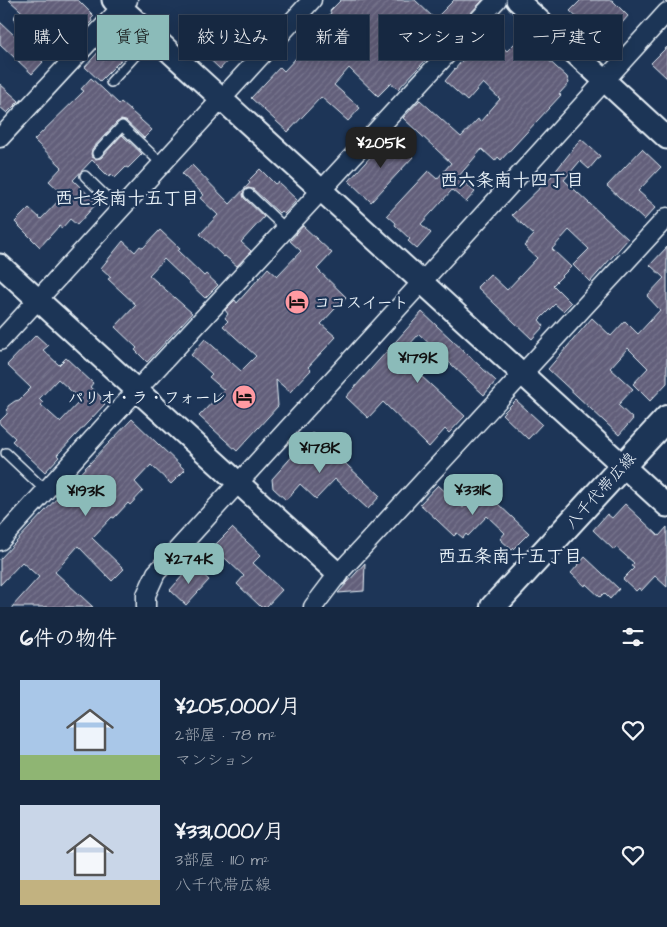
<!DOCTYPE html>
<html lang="ja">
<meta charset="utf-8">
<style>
body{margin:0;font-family:"Architects Daughter","Klee One",sans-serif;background:#1f3048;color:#f1f3f6;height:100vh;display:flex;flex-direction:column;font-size:19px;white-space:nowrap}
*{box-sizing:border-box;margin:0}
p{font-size:16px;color:#9ea6b1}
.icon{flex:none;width:28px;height:28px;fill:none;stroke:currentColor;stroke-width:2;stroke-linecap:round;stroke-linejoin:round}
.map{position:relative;height:607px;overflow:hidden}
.drawer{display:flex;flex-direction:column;background:#162841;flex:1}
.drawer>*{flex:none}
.banner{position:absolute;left:15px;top:15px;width:638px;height:45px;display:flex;gap:10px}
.price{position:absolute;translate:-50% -42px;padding:0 11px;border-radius:10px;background:#8bbbb9;color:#111;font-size:16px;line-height:32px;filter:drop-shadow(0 1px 2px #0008)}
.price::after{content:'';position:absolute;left:50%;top:30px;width:15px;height:11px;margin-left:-8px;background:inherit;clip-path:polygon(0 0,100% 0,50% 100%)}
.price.selected{background:#222;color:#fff}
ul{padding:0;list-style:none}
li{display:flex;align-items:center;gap:15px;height:125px;padding:0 20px}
li span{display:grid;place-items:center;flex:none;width:140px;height:100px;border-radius:0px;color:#555}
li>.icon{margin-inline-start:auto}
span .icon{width:60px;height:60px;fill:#fffc;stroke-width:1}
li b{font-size:21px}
h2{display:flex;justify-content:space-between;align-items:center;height:60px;padding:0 20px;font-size:21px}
.pill{padding:0 18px;border-radius:0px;background:#162841;box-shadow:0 2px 12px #0003,0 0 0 1px #35445a;font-size:18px;line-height:45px}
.pill.selected{background:#8bbbb9;color:#111}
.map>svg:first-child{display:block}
.building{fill:url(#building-hatch);stroke:#e8f1f8;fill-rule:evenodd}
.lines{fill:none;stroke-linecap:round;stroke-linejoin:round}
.service-casing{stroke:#e8f1f8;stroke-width:12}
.minor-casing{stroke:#e8f1f8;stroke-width:21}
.tertiary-casing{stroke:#e8f1f8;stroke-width:25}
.secondary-casing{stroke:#e8f1f8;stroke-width:28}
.service{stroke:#1d3557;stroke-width:9}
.minor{stroke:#1d3557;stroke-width:18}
.tertiary{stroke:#1d3557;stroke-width:21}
.secondary{stroke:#1d3557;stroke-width:24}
.labels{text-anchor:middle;stroke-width:4.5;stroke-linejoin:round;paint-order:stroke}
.poi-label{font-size:16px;font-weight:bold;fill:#e8f1f8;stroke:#1d3557;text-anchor:start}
.street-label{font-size:16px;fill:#e8f1f8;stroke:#1d3557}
.neighbourhood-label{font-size:18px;font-weight:bold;fill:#e8f1f8;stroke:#1d3557}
</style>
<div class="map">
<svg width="667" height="607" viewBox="0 0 667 607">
<defs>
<pattern id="building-hatch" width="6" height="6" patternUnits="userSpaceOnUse" patternTransform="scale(1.25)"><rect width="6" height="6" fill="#625e7a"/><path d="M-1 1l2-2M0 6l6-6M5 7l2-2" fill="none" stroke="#78768e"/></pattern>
</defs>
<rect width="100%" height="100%" fill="#1d3557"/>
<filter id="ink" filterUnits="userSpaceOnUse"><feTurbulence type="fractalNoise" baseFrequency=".02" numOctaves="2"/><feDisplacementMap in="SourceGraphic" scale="10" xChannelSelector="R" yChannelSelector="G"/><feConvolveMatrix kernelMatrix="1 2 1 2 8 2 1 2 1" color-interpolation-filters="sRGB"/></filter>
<g filter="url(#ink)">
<!-- building -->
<g class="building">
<polygon points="9,0 78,0 94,16 91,19 92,21 64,50"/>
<polygon points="341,0 415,0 435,19 454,0 483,0 398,89 391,83 378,96 349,68 334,85 360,108 348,121 321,97 288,132 251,98 280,67 284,71 310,43 306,39 331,13 330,11"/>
<polygon points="581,0 612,0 628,16 606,42 602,38 597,44 584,32 588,28 570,11"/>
<polygon points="0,22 43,62 32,74 0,44"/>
<polygon points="483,30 507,51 522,36 567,77 569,83 559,94 561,95 501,160 498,157 495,161 482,149 458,177 475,192 466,202 452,190 421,224 431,233 417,249 408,241 410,239 395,225 396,223 387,215 428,171 437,179 451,163 403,118 420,100 461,137 478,119 480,122 500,99 483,83 467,101 445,81 475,45 472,42"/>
<polygon points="210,39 230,58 220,69 200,50"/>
<polygon points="109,40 111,42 112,40 116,44 119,41 130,51 100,81 85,67"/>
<polygon points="667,47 667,78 651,63"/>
<polygon points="91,78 119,104 121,102 152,130 144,138 126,121 121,120 117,122 92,149 91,154 92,157 96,159 101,158 122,135 142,154 128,168 126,167 115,178 111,174 109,177 92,160 73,180 97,203 77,225 70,219 62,228 59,226 40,247 15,222 29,208 41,219 64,195 49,181 62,167 34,140 84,91 81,89"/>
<polygon points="0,84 19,101 7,113 0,107"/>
<polygon points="389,136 413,157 371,202 349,181"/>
<polygon points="581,139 600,156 589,169 580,161 564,180 628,239 590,282 573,265 589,249 569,230 552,249 571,267 553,285 571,303 563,311 555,304 539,320 544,326 532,339 477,287 490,274 507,290 537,258 524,246 534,235 512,215 550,178"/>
<polygon points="642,149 661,167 638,191 656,207 644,220 607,186"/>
<polygon points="192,165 230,204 250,183 248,181 260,169 275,184 278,182 297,200 284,214 281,211 279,213 253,189 248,188 244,190 243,195 244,198 264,217 241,242 251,251 237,266 225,256 224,257 200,234 218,215 200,198 204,195 182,174"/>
<polygon points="303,226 332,253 317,269 346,297 321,324 336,337 308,367 311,370 290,392 276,380 278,406 237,451 199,416 224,390 209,377 212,374 191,355 205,339 241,371 256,356 223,326 228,321 225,318 228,314 225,310 235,300 237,303 268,268 277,276 301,251 290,241"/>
<polygon points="160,230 180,249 178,251 204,276 206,274 218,285 205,298 164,259 149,275 192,313 147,362 135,350 137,348 115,327 136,305 108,279 111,277 101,268 123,241 135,252 140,246 143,248"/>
<polygon points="667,247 667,383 650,401 633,384 648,368 628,348 610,368 633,389 618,405 633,419 619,435 548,369 592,318 611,336 625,321 638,334 660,310 647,296 664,278 650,265"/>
<polygon points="422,312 496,381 484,395 419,334 399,356 465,416 449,433 445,429 429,447 383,402 368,418 346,397"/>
<path d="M36,335l12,11 -5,4 16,15 7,-7 27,25 -3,4 11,10 -1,2 5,5 -48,51 2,2 -14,15 -33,-31 3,-3 -15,-14v-3l7,-7 1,-8 7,-5 4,-1 12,-12 -24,-23zM58,379l23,21 -21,22 -19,-17 2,-2 -4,-4z"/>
<polygon points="516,400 542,424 528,439 502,414"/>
<polygon points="132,419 185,470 171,484 151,465 135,482 143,491 130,505 128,503 114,518 112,517 92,538 124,569 112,581 78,546 55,572 93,607 12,607 39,577 22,562 0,585 0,559 59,496 57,494 66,486 67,487"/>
<polygon points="313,433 380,496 368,509 335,479 316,499 300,484 286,500 273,488 272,479"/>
<polygon points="438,485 463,508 482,489 529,533 512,550 500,539 505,533 487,516 468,536 466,534 463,538 457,533 454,536 420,504"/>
<polygon points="625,504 659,536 667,527 667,587 655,576 641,591 639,588 636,591 623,579 634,568 631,566 634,563 616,547 614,550 593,530 607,514 612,518"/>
<polygon points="232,528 261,555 253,563 282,590 266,607 261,607 237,584 244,576 213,547"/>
<polygon points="585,557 619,589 610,599 604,593 600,597 586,584 585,586 571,573"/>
<polygon points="365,563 364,591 338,593"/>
<polygon points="192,565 209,580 186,605 170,590"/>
</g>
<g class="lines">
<defs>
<g id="service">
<polyline points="20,18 69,63"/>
<polyline points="111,82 153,36"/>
<polyline points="97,153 122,126 162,164"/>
<polyline points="85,176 120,210"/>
<polyline points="249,194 286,229"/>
<polyline points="6,453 46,491"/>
</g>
<g id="minor">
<polyline points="0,138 128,0"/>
<polyline points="0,341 312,0"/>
<polyline points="0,541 137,390 497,0"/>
<polyline points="146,607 146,595 156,573 421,283 667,12"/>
<polyline points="313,607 338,574 667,217"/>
</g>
<g id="tertiary">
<polyline points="113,0 667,506"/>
<polyline points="517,0 667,138"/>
<polyline points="0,265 338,574"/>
</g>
<polyline id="secondary" points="493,607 667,418"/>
</defs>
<!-- service casing -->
<use href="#service" class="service-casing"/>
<!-- minor casing -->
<use href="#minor" class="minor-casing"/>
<!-- tertiary casing -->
<use href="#tertiary" class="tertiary-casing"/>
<!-- secondary casing -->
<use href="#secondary" class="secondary-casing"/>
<!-- service -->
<use href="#service" class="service"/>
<!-- minor -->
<use href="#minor" class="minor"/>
<!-- tertiary -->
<use href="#tertiary" class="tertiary"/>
<!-- secondary -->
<use href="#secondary" class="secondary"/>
</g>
</g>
<!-- icons -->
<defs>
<symbol id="hotel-disc" viewBox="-11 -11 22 22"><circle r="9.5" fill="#ff9aa2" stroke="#1d3557"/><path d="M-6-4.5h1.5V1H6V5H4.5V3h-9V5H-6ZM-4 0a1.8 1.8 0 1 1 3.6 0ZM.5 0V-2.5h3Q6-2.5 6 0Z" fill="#111"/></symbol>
</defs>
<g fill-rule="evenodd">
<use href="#hotel-disc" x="283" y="288" width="28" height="28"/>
<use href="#hotel-disc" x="230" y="383" width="28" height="28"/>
</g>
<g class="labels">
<!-- poi labels -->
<g class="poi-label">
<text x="314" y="308">ココスイート</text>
<text x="226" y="403" text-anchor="end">パリオ・ラ・フォーレ</text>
</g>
<!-- street labels -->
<g class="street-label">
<text transform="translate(600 490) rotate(-48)" y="6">八千代帯広線</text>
</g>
<!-- neighbourhood labels -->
<g class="neighbourhood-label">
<text x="512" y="186">西六条南十四丁目</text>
<text x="127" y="204">西七条南十五丁目</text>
<text x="510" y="562">西五条南十五丁目</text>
</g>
</g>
</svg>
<b class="price selected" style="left:381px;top:169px">¥205K</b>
<b class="price" style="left:418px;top:384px">¥179K</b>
<b class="price" style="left:320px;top:474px">¥178K</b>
<b class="price" style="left:473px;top:516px">¥331K</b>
<b class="price" style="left:86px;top:517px">¥193K</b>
<b class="price" style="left:189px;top:585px">¥274K</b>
<div class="banner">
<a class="pill">購入</a>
<a class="pill selected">賃貸</a>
<a class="pill">絞り込み</a>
<a class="pill">新着</a>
<a class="pill">マンション</a>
<a class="pill">一戸建て</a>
</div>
</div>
<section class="drawer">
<h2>6件の物件<svg class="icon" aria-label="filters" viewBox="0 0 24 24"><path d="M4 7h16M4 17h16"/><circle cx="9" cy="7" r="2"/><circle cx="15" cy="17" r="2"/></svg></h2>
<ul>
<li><span style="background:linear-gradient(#a9c7e8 75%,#8fb573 0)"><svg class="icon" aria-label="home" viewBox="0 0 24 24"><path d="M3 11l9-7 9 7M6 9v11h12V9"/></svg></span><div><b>¥205,000/月</b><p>2部屋 · 78 m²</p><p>マンション</p></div><svg class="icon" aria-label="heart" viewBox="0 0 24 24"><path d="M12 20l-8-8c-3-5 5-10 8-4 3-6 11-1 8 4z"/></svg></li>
<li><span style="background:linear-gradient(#c9d6e8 75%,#c2b280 0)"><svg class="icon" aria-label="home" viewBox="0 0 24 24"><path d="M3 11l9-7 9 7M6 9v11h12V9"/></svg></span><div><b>¥331,000/月</b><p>3部屋 · 110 m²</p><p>八千代帯広線</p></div><svg class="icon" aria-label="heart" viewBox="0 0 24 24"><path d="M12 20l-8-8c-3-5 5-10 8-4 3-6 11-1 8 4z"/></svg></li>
</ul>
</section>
